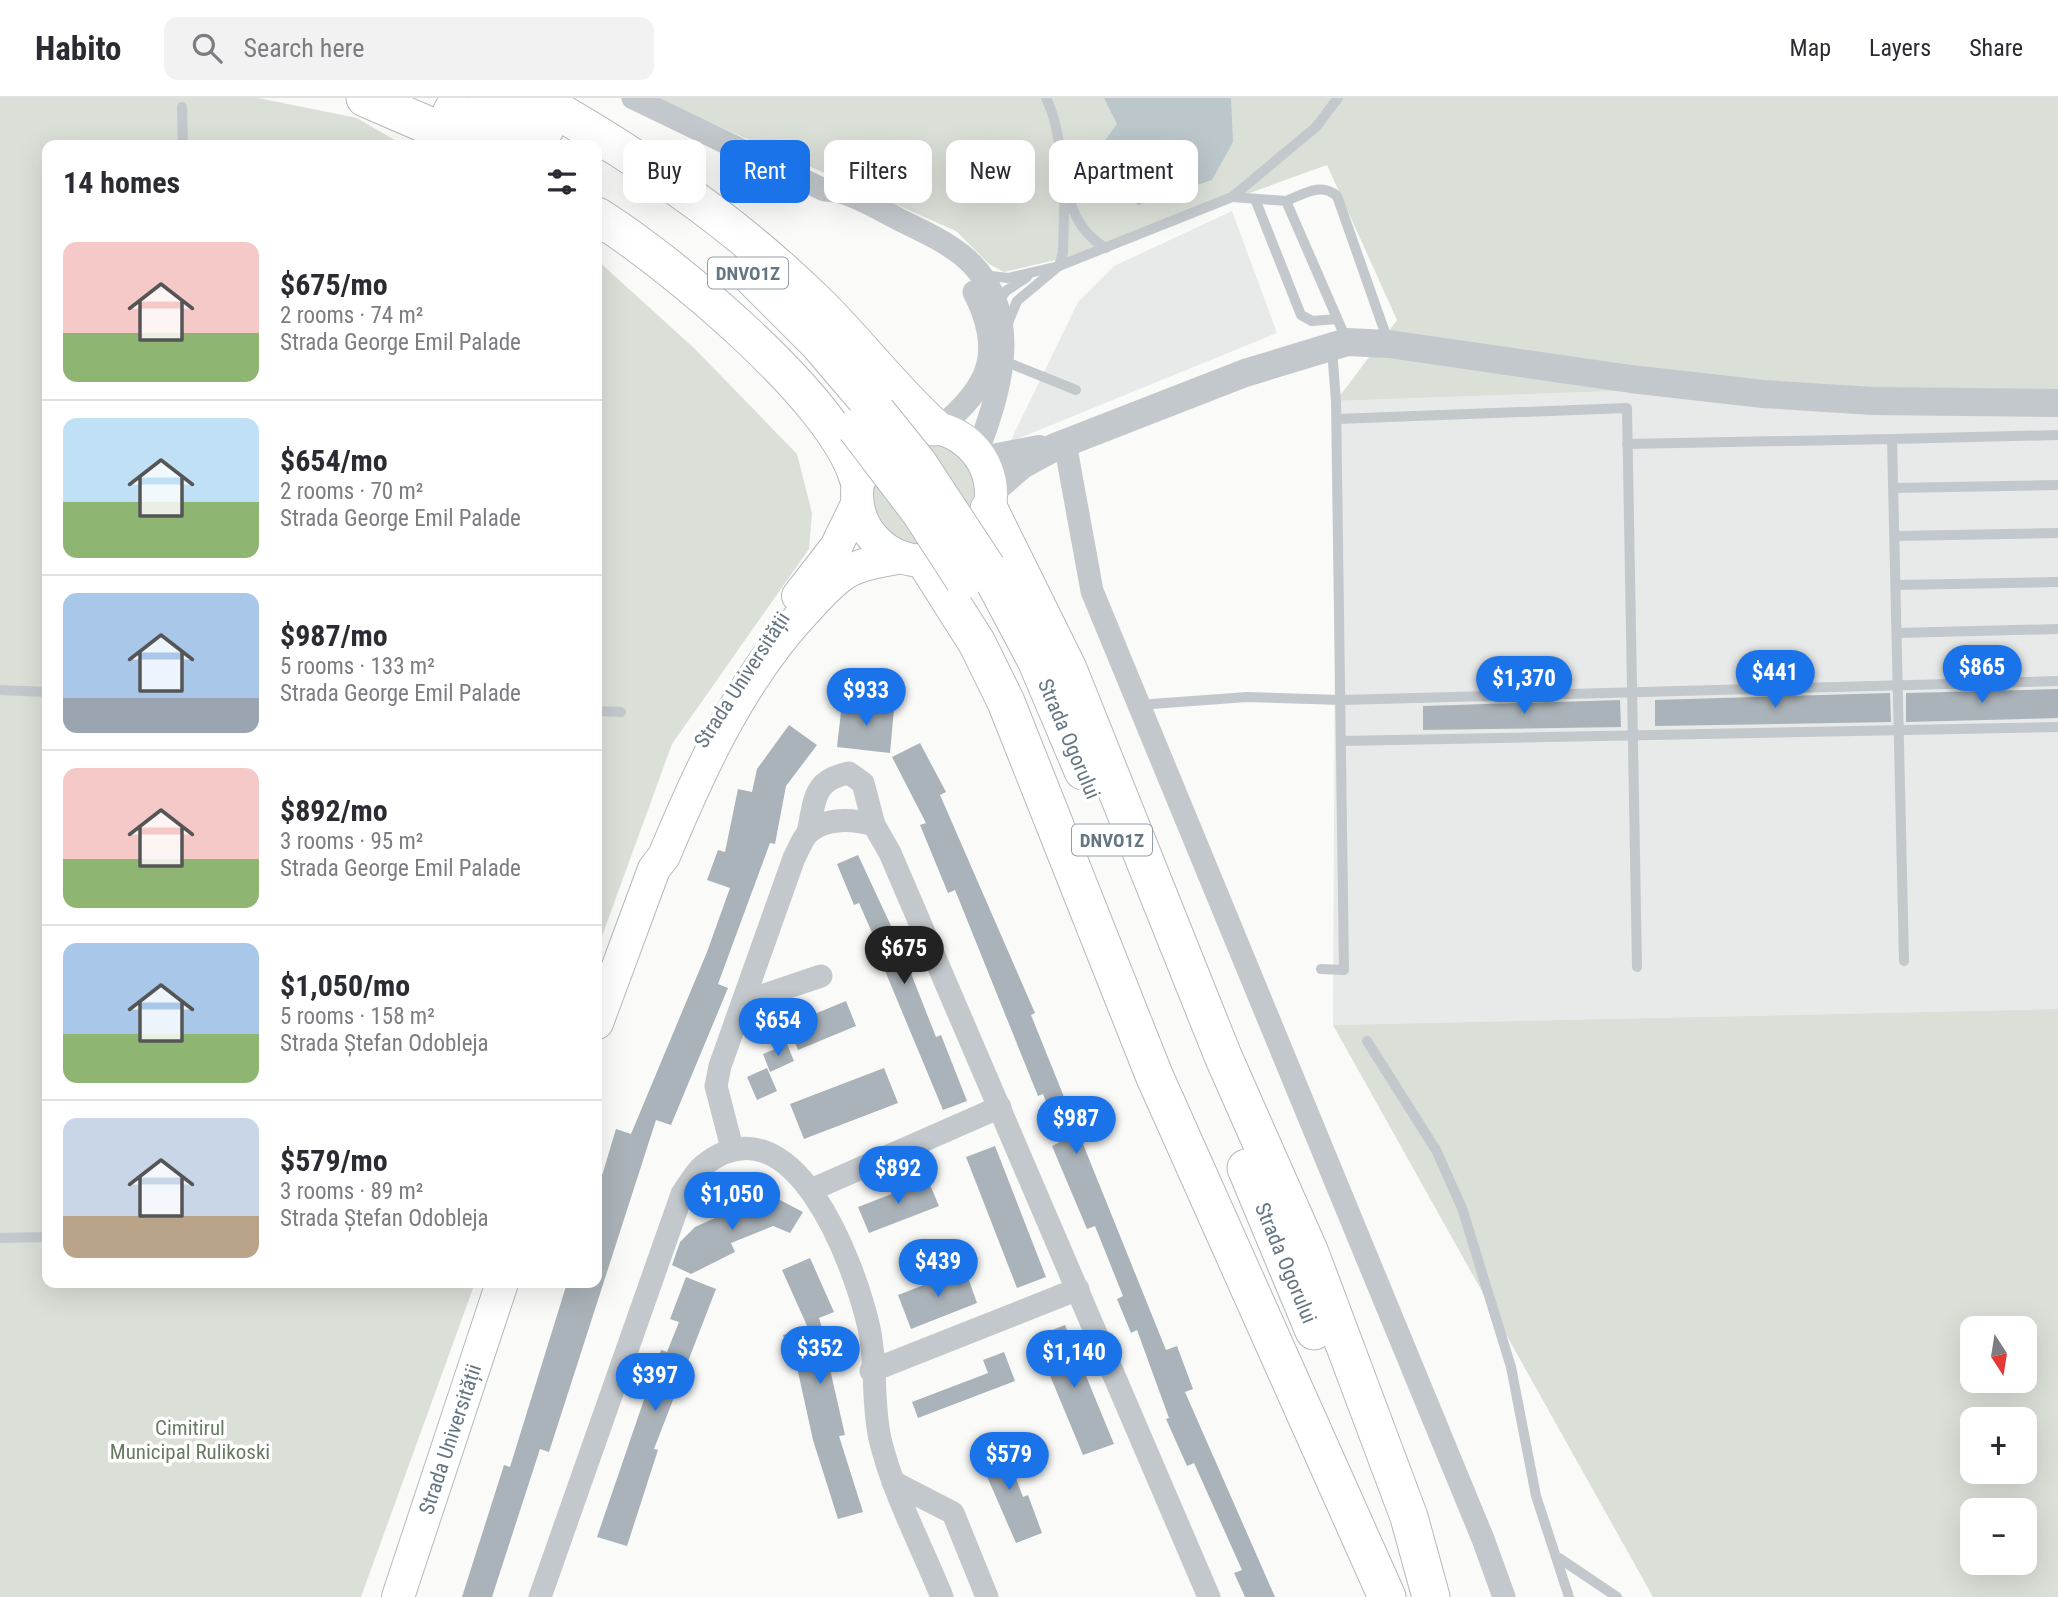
<!DOCTYPE html>
<meta charset="utf-8">
<style>
body{margin:0;font-family:"Roboto Condensed",sans-serif;background:#f2f2f3;color:#2b2b33;height:100vh;display:flex;flex-direction:column;font-size:26px;white-space:nowrap}
*{box-sizing:border-box;margin:0}
p{font-size:23px;color:#7c7c81}
.icon{flex:none;width:38px;height:38px;fill:none;stroke:currentColor;stroke-width:2;stroke-linecap:round;stroke-linejoin:round}
.map{position:relative;flex:1;overflow:hidden}
.side{position:absolute;left:42px;top:42px;width:560px;height:1148px;display:flex;flex-direction:column;background:#fff;border-radius:14px;box-shadow:0 7px 28px #0002}
.side>*{flex:none}
.top-card{position:absolute;left:623px;top:42px;width:665px;height:63px;display:flex;gap:14px}
.needle{width:46px;rotate:168deg}
.tools{position:absolute;left:1960px;top:1218px;display:grid;gap:14px}
.tools a{display:grid;place-items:center;width:77px;height:77px;border-radius:14px;background:#fff;box-shadow:0 7px 28px #0002;font-size:35px}
.price{position:absolute;translate:-50% -60px;padding:0 16px;border-radius:24px;background:#1a73e8;color:#fff;font-size:23px;line-height:46px;filter:drop-shadow(0 2px 4px #0008)}
.price::after{content:'';position:absolute;left:50%;top:42px;width:21px;height:16px;margin-left:-10px;background:inherit;clip-path:polygon(0 0,100% 0,50% 100%)}
.price.selected{background:#222;color:#fff}
ul{padding:0;list-style:none}
li{display:flex;align-items:center;gap:21px;height:175px;padding:0 21px}
li+li{border-top:2px solid #e1e1e2}
li span{display:grid;place-items:center;flex:none;width:196px;height:140px;border-radius:14px;color:#555}
li>.icon{margin-inline-start:auto}
span .icon{width:84px;height:84px;fill:#fffc;stroke-width:1}
li b{font-size:30px}
h2{display:flex;justify-content:space-between;align-items:center;height:84px;padding:0 21px;font-size:30px}
.chip{padding:0 24px;border-radius:14px;background:#fff;box-shadow:0 7px 28px #0002;font-size:24px;line-height:63px}
.chip.selected{background:#1a73e8;color:#fff}
header{display:flex;align-items:center;gap:42px;box-sizing:border-box;height:98px;padding:0 35px;background:#fff;border-bottom:2px solid #e1e1e2}
header strong{font-size:33px}
nav{display:flex;gap:38px;margin-inline-start:auto;font-size:24px}
.search{width:490px;height:63px;background:#f2f2f3;display:flex;align-items:center;gap:18px;box-sizing:border-box;padding:0 24px;border-radius:14px;color:#7c7c81;font-size:26px}
.map>svg:first-child{display:block}
.built{fill:#e8e9e9}
.green{fill:#dadfd7;fill-rule:evenodd}
.water{fill:#bbc7cb}
.building{fill:#aab3b9}
.lines{fill:none;stroke-linecap:round;stroke-linejoin:round}
.secondary-casing{stroke:#b3babf;stroke-width:34}
.trunk-casing{stroke:#b4b9bd;stroke-width:39}
.service{stroke:#c3c8cc;stroke-width:10}
.minor{stroke:#c3c8cc;stroke-width:23}
.tertiary{stroke:#c3c8cc;stroke-width:28}
.secondary{stroke:#fff;stroke-width:32}
.trunk{stroke:#fff;stroke-width:37}
.trunk-bridge-casing{stroke:#b4b9bd;stroke-width:39;stroke-linecap:butt}
.trunk-bridge{stroke:#fff;stroke-width:37}
.labels{text-anchor:middle;stroke-width:7;stroke-linejoin:round;paint-order:stroke}
.shield{fill:#fff;stroke:#939fa8;stroke-width:2}
.shield-label{font-size:19px;font-weight:bold;fill:#657683}
.street-label{font-size:21px;fill:#657683;stroke:#fff}
.park-label{font-size:21px;fill:#687a64;stroke:#fff}
</style>
<header>
<strong>Habito</strong>
<div class="search"><svg class="icon" aria-label="search" viewBox="0 0 24 24"><circle cx="10" cy="10" r="6"/><path d="M15 15l6 6"/></svg>Search here</div>
<nav><a>Map</a><a>Layers</a><a>Share</a></nav>
</header>
<div class="map">
<svg width="2058" height="1499" viewBox="0 0 2058 1499">
<rect width="100%" height="100%" fill="#fafaf8"/>
<!-- built -->
<g class="built">
<polygon points="1232,113 1277,235 1010,344 1078,204 1114,168"/>
<polygon points="1616,293 1875,312 2058,316 2058,911 1333,927 1336,303"/>
</g>
<!-- green -->
<g class="green">
<polygon points="0,0 258,0 357,20 403,47 47,47 47,1185 475,1185 361,1499 0,1499"/>
<polygon points="654,0 2058,0 2058,316 1875,312 1616,293 1336,303 1397,222 1327,67 1081,156 1004,174 989,166 956,133"/>
<polygon points="597,162 695,251 797,356 812,415 809,451 672,646 597,852"/>
<path d="M934,339c36,12 52,38 45,75l-49,39 -32,-5 -24,-23 -8,-31 10,-31z"/>
<path d="M2058,911v588h-405l-320,-572zM1972,1230h53v53h-53zM1972,1321h53v53h-53zM1972,1412h53v53h-53z"/>
</g>
<!-- water -->
<path class="water" d="M1104,0h127l2,44 -21,38 -74,25c-19,-18 -30,-34 -37,-59l16,-22z"/>
<!-- building -->
<g class="building">
<polygon points="2058,591 2058,620 1906,624 1906,595"/>
<polygon points="1890,595 1891,624 1655,628 1655,602"/>
<polygon points="1620,602 1621,629 1423,632 1423,608"/>
<polygon points="842,605 894,611 890,655 837,649"/>
<polygon points="789,627 817,647 786,688 775,746 770,745 718,886 728,890 671,1027 656,1022 549,1354 540,1351 492,1499 462,1499 504,1367 510,1369 567,1185 597,1185 597,1094 616,1031 631,1036 707,854 730,790 707,782 718,752 725,754 738,691 752,694 757,671"/>
<polygon points="920,645 946,694 940,697 1035,915 1031,917 1166,1252 1177,1248 1193,1291 1185,1294 1275,1499 1245,1499 1234,1475 1242,1472 1194,1365 1187,1368 1166,1321 1169,1320 1137,1232 1131,1235 1117,1201 1123,1198 1095,1128 1087,1131 1068,1086 1052,1048 1062,1043 1043,996 1038,998 955,792 948,795 920,727 926,725 892,659"/>
<polygon points="858,757 899,845 936,939 941,937 967,1003 943,1012 878,856 881,855 859,805 854,807 837,766"/>
<polygon points="846,903 856,928 798,952 788,927"/>
<polygon points="787,946 794,963 770,974 763,956"/>
<polygon points="767,970 777,993 757,1002 747,979"/>
<polygon points="884,970 898,1005 804,1041 790,1006"/>
<polygon points="995,1048 1046,1179 1017,1190 966,1059"/>
<polygon points="928,1082 939,1108 869,1135 858,1109"/>
<polygon points="776,1100 803,1114 790,1135 773,1128 731,1145 735,1154 691,1176 672,1167 680,1144 695,1129 748,1105"/>
<polygon points="810,1160 834,1214 819,1220 830,1257 827,1258 845,1337 839,1338 863,1414 838,1421 813,1342 795,1260 790,1262 783,1237 808,1230 782,1172"/>
<polygon points="965,1171 977,1205 911,1231 898,1197"/>
<polygon points="686,1179 716,1191 654,1351 658,1352 627,1448 597,1439 661,1252 667,1254 679,1224 670,1221"/>
<polygon points="1065,1227 1114,1346 1083,1357 1034,1239"/>
<polygon points="1004,1254 1015,1283 918,1320 912,1304 988,1275 983,1262"/>
<polygon points="1001,1341 1023,1399 1028,1397 1042,1435 1016,1445 975,1351"/>
</g>
<g class="lines">
<defs>
<g id="secondary">
<circle cx="924" cy="396" r="67"/>
<polyline points="798,498 836,449 857,406"/>
<path d="M597,925l57,-154 10,-13c37,-89 78,-179 145,-249 12,-13 25,-28 40,-36 16,-9 35,-10 52,-14"/>
<path id="s1" d="M398,1499l104,-314"/>
</g>
<g id="trunk">
<polyline points="365,0 474,47"/>
<polyline points="487,0 545,31"/>
<path d="M535,0c104,58 201,125 286,209 39,39 72,83 113,120"/>
<polyline points="452,13 521,47"/>
<path d="M597,118c72,45 238,182 261,262"/>
<polyline points="747,174 818,245 877,314"/>
<polyline points="989,411 1068,571 1223,958 1310,1155 1409,1419 1431,1499"/>
<polyline points="925,463 977,545 1006,604 1154,977 1387,1499"/>
<polyline points="987,470 1036,562 1083,673"/>
<path id="s2" d="M1246,1070l68,163"/>
</g>
</defs>
<!-- secondary casing -->
<use href="#secondary" class="secondary-casing"/>
<!-- trunk casing -->
<use href="#trunk" class="trunk-casing"/>
<!-- service -->
<g class="service">
<path d="M1046,0c25,51 6,119 60,150"/>
<polyline points="182,9 183,47"/>
<polyline points="1232,99 1286,103 1347,243"/>
<polyline points="1255,101 1301,217 1312,223 1337,221"/>
<path d="M1286,103c18,-7 35,-19 51,-5l51,145"/>
<polyline points="983,177 1008,180 1059,168 1232,99 1316,29 1338,0"/>
<polyline points="997,205 1006,193 1027,179"/>
<polyline points="1006,230 1017,203 1059,168 1063,154 1065,80"/>
<polyline points="1004,263 1076,292"/>
<polyline points="1337,321 1627,310 1637,869"/>
<polyline points="1627,346 1892,341"/>
<polyline points="1894,390 2058,387"/>
<polyline points="1895,438 2058,435"/>
<polyline points="1896,487 2058,484"/>
<polyline points="1898,535 2058,531"/>
<polyline points="0,592 47,594"/>
<polyline points="1138,607 1247,599 1341,602 2058,583"/>
<polyline points="597,613 621,614"/>
<polyline points="1341,643 2058,629"/>
<polyline points="1904,863 1892,341 2058,337"/>
<polyline points="1321,871 1344,872 1336,303 1332,251"/>
<polyline points="1367,943 1436,1052 1462,1110 1511,1269 1536,1398 1569,1499"/>
<polyline points="0,1140 47,1139"/>
<polyline points="1559,1460 1617,1499"/>
</g>
<!-- minor -->
<g class="minor">
<path d="M633,0l191,92c26,0 54,19 78,31 21,10 42,20 60,34 63,52 41,132 15,197"/>
<path d="M939,330c50,-40 66,-75 35,-136"/>
<polyline points="1065,345 1092,493 1483,1441 1504,1499"/>
<path d="M808,735c7,-32 4,-53 41,-60l14,10 11,42"/>
<polyline points="744,904 821,878"/>
<path d="M732,1050l-16,-62 4,-20 74,-208c4,-7 8,-19 14,-25 18,-16 45,-14 66,-8l16,28 319,744"/>
<polyline points="811,1092 1000,1009"/>
<polyline points="871,1273 1078,1191"/>
<polyline points="893,1384 953,1415 987,1499"/>
<path d="M540,1499l142,-403c6,-9 13,-22 22,-29 89,-70 151,100 165,163 8,36 3,75 11,111 13,54 41,106 62,158"/>
</g>
<!-- tertiary -->
<g class="tertiary">
<polyline points="982,362 1039,351"/>
<polyline points="991,394 1022,367 1055,349 1245,275 1347,244 1389,246 1631,281 1763,296 1873,303 2058,305"/>
</g>
<!-- secondary -->
<use href="#secondary" class="secondary"/>
<!-- trunk -->
<use href="#trunk" class="trunk"/>
<defs>
<g id="trunk-bridge">
<polyline points="877,314 918,365 987,470"/>
<polyline points="856,330 920,414 964,482"/>
</g>
</defs>
<!-- trunk-bridge casing -->
<use href="#trunk-bridge" class="trunk-bridge-casing"/>
<!-- trunk-bridge -->
<use href="#trunk-bridge" class="trunk-bridge"/>
</g>
<g class="labels">
<!-- shield labels -->
<g class="shield">
<rect x="708" y="159.5" width="80" height="31" rx="5"/>
<rect x="1072" y="726.5" width="80" height="31" rx="5"/>
</g>
<g class="shield-label">
<text x="748" y="182">DNVO1Z</text>
<text x="1112" y="749">DNVO1Z</text>
</g>
<!-- street labels -->
<g class="street-label">
<text transform="translate(742 582) rotate(-57)" y="7">Strada Universității</text>
<text transform="translate(1069 641) rotate(67)" y="7">Strada Ogorului</text>
<text dy="7" stroke="none"><textPath href="#s2" startOffset="103">Strada Ogorului</textPath></text>
<text dy="7" stroke="none"><textPath href="#s1" startOffset="166">Strada Universității</textPath></text>
</g>
<!-- park labels -->
<g class="park-label">
<text x="190" y="1337">Cimitirul<tspan x="190" dy="24">Municipal Rulikoski</tspan></text>
</g>
</g>
</svg>
<div class="tools">
<a><svg class="needle" viewBox="-14 -14 28 28"><path d="M0-13l5 13h-10z" fill="#e53935"/><path d="M0 13l5-13h-10z" fill="#7c7c81"/></svg></a>
<a>+</a>
<a>−</a>
</div>
<b class="price" style="left:1982px;top:607px">$865</b>
<b class="price" style="left:1775px;top:612px">$441</b>
<b class="price" style="left:1524px;top:618px">$1,370</b>
<b class="price" style="left:866px;top:630px">$933</b>
<b class="price selected" style="left:904px;top:888px">$675</b>
<b class="price" style="left:778px;top:960px">$654</b>
<b class="price" style="left:1076px;top:1058px">$987</b>
<b class="price" style="left:898px;top:1108px">$892</b>
<b class="price" style="left:732px;top:1134px">$1,050</b>
<b class="price" style="left:938px;top:1201px">$439</b>
<b class="price" style="left:820px;top:1288px">$352</b>
<b class="price" style="left:1074px;top:1292px">$1,140</b>
<b class="price" style="left:655px;top:1315px">$397</b>
<b class="price" style="left:1009px;top:1394px">$579</b>
<div class="top-card">
<a class="chip">Buy</a>
<a class="chip selected">Rent</a>
<a class="chip">Filters</a>
<a class="chip">New</a>
<a class="chip">Apartment</a>
</div>
<section class="side">
<h2>14 homes<svg class="icon" aria-label="filters" viewBox="0 0 24 24"><path d="M4 7h16M4 17h16"/><circle cx="9" cy="7" r="2"/><circle cx="15" cy="17" r="2"/></svg></h2>
<ul>
<li><span style="background:linear-gradient(#f6c9c9 65%,#8fb573 0)"><svg class="icon" aria-label="home" viewBox="0 0 24 24"><path d="M3 11l9-7 9 7M6 9v11h12V9"/></svg></span><div><b>$675/mo</b><p>2 rooms · 74 m²</p><p>Strada George Emil Palade</p></div></li>
<li><span style="background:linear-gradient(#bfe0f5 60%,#8fb573 0)"><svg class="icon" aria-label="home" viewBox="0 0 24 24"><path d="M3 11l9-7 9 7M6 9v11h12V9"/></svg></span><div><b>$654/mo</b><p>2 rooms · 70 m²</p><p>Strada George Emil Palade</p></div></li>
<li><span style="background:linear-gradient(#a9c7e8 75%,#9aa5b1 0)"><svg class="icon" aria-label="home" viewBox="0 0 24 24"><path d="M3 11l9-7 9 7M6 9v11h12V9"/></svg></span><div><b>$987/mo</b><p>5 rooms · 133 m²</p><p>Strada George Emil Palade</p></div></li>
<li><span style="background:linear-gradient(#f6c9c9 65%,#8fb573 0)"><svg class="icon" aria-label="home" viewBox="0 0 24 24"><path d="M3 11l9-7 9 7M6 9v11h12V9"/></svg></span><div><b>$892/mo</b><p>3 rooms · 95 m²</p><p>Strada George Emil Palade</p></div></li>
<li><span style="background:linear-gradient(#a9c7e8 65%,#8fb573 0)"><svg class="icon" aria-label="home" viewBox="0 0 24 24"><path d="M3 11l9-7 9 7M6 9v11h12V9"/></svg></span><div><b>$1,050/mo</b><p>5 rooms · 158 m²</p><p>Strada Ștefan Odobleja</p></div></li>
<li><span style="background:linear-gradient(#c9d6e8 70%,#b9a48a 0)"><svg class="icon" aria-label="home" viewBox="0 0 24 24"><path d="M3 11l9-7 9 7M6 9v11h12V9"/></svg></span><div><b>$579/mo</b><p>3 rooms · 89 m²</p><p>Strada Ștefan Odobleja</p></div></li>
</ul>
</section>
</div>
